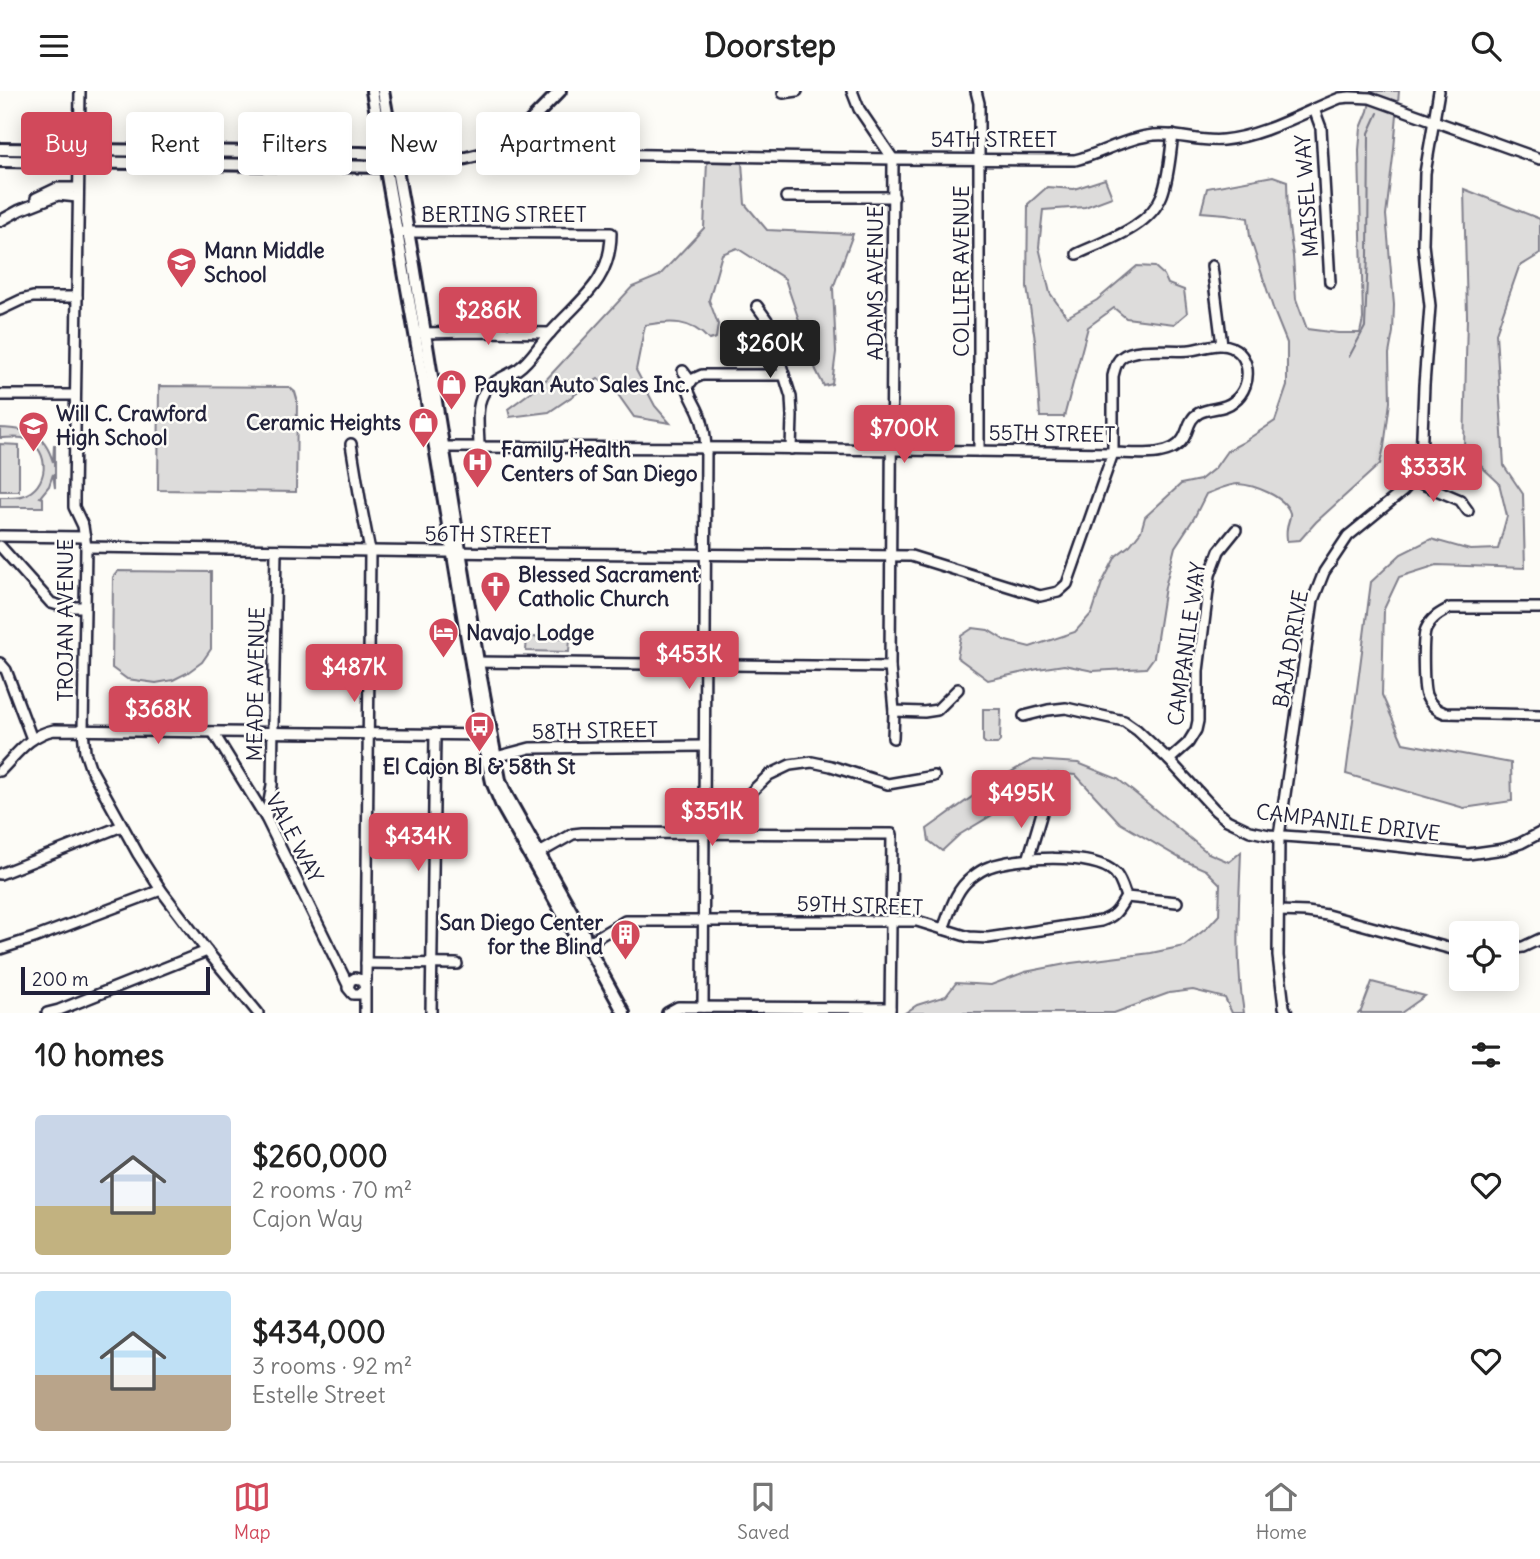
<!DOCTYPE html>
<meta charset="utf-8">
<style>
body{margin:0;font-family:Delius,sans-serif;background:#f6f6f6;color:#222;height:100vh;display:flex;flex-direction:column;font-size:26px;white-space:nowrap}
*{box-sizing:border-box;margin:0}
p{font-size:23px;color:#767676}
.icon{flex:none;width:38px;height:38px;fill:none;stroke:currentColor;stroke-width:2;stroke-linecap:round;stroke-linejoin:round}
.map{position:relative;height:922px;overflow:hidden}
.sheet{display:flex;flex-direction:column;background:#fff;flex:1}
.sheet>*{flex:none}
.top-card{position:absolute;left:21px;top:21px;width:700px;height:63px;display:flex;gap:14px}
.tools{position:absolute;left:1449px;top:830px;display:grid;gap:14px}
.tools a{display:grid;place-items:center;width:70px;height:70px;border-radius:7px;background:#fff;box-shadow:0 4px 18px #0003;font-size:35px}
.scale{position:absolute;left:21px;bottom:18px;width:189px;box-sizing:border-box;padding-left:7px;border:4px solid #22223b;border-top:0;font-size:19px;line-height:24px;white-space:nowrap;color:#22223b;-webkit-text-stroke:5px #fdfcf7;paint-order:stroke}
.price{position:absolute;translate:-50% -60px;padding:0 16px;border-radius:7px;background:#d1495b;color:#fff;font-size:23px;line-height:46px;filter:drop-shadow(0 2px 4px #0008)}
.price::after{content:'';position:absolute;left:50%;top:42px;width:21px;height:16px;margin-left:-10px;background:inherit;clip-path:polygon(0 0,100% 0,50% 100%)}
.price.selected{background:#222;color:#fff}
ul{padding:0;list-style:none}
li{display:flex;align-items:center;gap:21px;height:175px;padding:0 35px}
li+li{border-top:2px solid #e0e0e0}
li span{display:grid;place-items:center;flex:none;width:196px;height:140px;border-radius:7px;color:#555}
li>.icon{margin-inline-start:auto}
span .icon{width:84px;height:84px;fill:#fffc;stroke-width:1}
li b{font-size:30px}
h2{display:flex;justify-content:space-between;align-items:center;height:84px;padding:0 35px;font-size:30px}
.chip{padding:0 24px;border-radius:7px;background:#fff;box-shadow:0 4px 18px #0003;font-size:24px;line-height:63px}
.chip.selected{background:#d1495b;color:#fff}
header{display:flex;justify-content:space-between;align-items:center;height:91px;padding:0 35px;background:#fff;font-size:32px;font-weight:800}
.dock{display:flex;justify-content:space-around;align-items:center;height:98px;border-top:2px solid #e0e0e0;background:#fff;font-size:19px;color:#767676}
.dock a{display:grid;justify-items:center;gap:4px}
.dock .selected{color:#d1495b}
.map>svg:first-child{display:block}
.green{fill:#dddcdb;stroke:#807f8b;stroke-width:2}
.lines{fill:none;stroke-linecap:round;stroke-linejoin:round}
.stream{stroke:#787885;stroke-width:2}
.minor-casing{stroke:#22223b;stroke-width:14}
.major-casing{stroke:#22223b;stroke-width:16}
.minor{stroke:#fdfcf7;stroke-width:9}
.major{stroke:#fdfcf7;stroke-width:10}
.labels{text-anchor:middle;stroke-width:5;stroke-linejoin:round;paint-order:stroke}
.street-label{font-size:21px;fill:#22223b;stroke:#fdfcf7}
.poi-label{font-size:21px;font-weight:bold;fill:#22223b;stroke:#fdfcf7;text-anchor:start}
</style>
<header><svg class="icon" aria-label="menu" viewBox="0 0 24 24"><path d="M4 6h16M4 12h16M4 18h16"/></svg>Doorstep<svg class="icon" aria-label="search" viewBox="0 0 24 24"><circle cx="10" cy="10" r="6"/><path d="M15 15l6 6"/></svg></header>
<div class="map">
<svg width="1540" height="922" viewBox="0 0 1540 922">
<rect width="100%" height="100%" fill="#fdfcf7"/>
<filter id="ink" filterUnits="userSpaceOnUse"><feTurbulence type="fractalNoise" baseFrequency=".0143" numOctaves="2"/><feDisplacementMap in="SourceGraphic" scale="14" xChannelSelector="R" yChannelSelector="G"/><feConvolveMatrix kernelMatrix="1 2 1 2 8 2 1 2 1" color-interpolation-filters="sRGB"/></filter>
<g filter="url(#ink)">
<!-- green -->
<g class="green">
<path d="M1372,0h27l-5,58 -8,66 8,90 -1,27 -4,22 1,48 -6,45 -4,17 -64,58 -16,18 -13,1c0,-4 -1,-8 0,-12 0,-5 4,-10 3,-16 -5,-17 -36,-28 -52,-29 -10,0 -23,7 -32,10l-12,24 -19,29 -10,40 -11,70 -8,11 -53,3 -29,-6 -26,4 -50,11 -31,-23 4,-21 12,-8 15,2 18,11 24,6 45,-15 17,-19 10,-30 14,-27 14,-11 11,-14 4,-14 36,-33 19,-4 15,-12 12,-17 15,-8 33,-22 12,-35v-43l-13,-32 -19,-58 -5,-16 -2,-19 -22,-4 -25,-2 6,-24 66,-12 14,5 1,38 5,37 3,43 11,30 31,4h22l3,-14 -4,-169 2,-22 7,-17z"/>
<path d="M707,71l35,1 3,41 22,26 86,4 -20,54 3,64 -4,32 -8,2 -8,-16 -31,-91 -48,-31 -15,6 -13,46 9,24 -2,14 -7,2c-18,-21 -39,-19 -64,-15l-9,45 19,36 15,17 -36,-6 -20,-28 -16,-10 -49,33 -39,5 -2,-8 35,-26 89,-96 27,-11 45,-48z"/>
<polygon points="1105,88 1112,106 1085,116 1043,119 1039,156 1050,202 1067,226 1097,209 1137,175 1155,176 1164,184 1168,193 1184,199 1187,222 1174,233 1126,227 1114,217 1088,236 1064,326 1040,326 1035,249 1027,196 1028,113 1047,96 1074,98"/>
<polygon points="1464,98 1540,128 1540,163 1519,176 1496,242 1504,375 1523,403 1525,477 1437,474 1399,486 1384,518 1382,604 1403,652 1511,672 1512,710 1464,717 1346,683 1371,491 1401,463 1431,448 1470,459 1498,458 1507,425 1499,392 1464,359 1467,225"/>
<polygon points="159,295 289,296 295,301 297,308 296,401 158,399"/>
<path d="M0,337c29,1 44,4 53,34l1,-17h1v43l-2,-14 -4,12 -9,11 3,1v9h-43v-10c9,0 19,1 27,-3 24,-12 22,-49 -5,-56 -7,-1 -15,0 -22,0z"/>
<polygon points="0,353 19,354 19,400 0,400"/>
<polygon points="118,480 211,481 211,558 202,571 187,582 173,589 156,592 127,588 112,577 113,486"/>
<polygon points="527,546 570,547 569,561 526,560"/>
<polygon points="983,618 1001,618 1000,650 997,653 986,653 983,650"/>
<path d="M1033,669l45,3 40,16 90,74 21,9 12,-10c-2,53 -6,108 3,161h-12l-7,-15 -32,-8 -24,3 -55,20h-209l12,-8 29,-9 10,-13 35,2 34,-13 46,-9 80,-10 33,-7 24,-19 11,-12 1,-31 -14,-14 -23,-10 -63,-37 -44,-48 -29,-2 -34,10 -16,17 -5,15 -33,20 -17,16 -13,-10 -2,-12c35,-25 68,-50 106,-69z"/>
<polygon points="1372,891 1425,905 1401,922 1359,922 1361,920"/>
</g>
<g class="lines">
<!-- stream -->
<polyline class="stream" points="1349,266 1365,236 1368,164 1369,42 1378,22"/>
<defs>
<g id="minor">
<polyline points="80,0 74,407 74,416 83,435 86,456 83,639 85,661 90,676 138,763 161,799 207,860 258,922"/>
<polyline points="852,0 859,18 893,68 890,576 894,620 893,647"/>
<polyline points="976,0 979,12 979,360"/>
<polyline points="783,2 797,0"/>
<polyline points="1314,18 1321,37 1330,191"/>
<path d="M515,46l10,12 12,4 356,6 182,1c25,-6 47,-20 72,-24 25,-5 52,7 76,4 41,-4 79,-27 117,-42l10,-1 20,1 170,61"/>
<polyline points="786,106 894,106"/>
<polyline points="36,107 57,97 78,97"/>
<polyline points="0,130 20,119 58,104 77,106"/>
<path d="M403,141l208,1c0,49 -31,66 -60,99 -11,11 -20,28 -33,37 -11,7 -28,12 -35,25 -8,15 -4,36 -4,53"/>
<path d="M1077,163c30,-14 72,-26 85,-59 7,-18 8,-40 11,-60"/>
<polyline points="1212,175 1222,254"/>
<polyline points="757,215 767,229 791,306 792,325 791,358"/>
<polyline points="0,219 21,209 33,206 77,206"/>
<polyline points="421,242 475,241 550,242"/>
<path d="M683,280l8,11 -4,3c2,11 8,18 12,28 5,11 6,22 7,35l-3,559"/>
<polyline points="691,291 693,288 702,284 784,284"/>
<polyline points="0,304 75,304"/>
<polyline points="351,353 361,414 370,460 366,889 364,899 360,903 353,903 348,897 350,890 355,887 362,889 364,894"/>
<polyline points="1413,389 1460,409 1468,420"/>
<polyline points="0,445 85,446"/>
<polyline points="0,455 51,512 65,516 85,516"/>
<path d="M86,456l436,6 389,3 129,40 18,-4 9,-8 46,-131v-77c2,-7 3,-15 9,-19 13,-11 51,-5 68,-7 10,-1 22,-6 32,-5 29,2 33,40 12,56 -10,9 -23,6 -35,12 -11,6 -10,17 -16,26 -12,20 -50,14 -70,14l-358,-5 -316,-1"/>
<path d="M1540,517h-90c-10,5 -19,10 -24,21 -4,8 -3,57 0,66 3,8 10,15 19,18l95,2"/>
<polyline points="472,571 890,576"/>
<polyline points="0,572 6,579 32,648"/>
<polyline points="894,620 924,621 937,619 958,598"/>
<polyline points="1024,625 1048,619 1066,617 1124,630 1137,639 1169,669 1215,719 1227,729 1250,740 1269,744 1341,749 1468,763 1504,758 1521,752 1540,742"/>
<polyline points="213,641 266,727 348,894"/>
<polyline points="492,667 530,657 704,655"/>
<polyline points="1169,669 1188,652 1196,639 1198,630 1198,580 1210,484 1219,460 1236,439"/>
<path d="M0,680c17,-17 29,-36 54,-41l436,5"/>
<polyline points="266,727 272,694 276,459"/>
<polyline points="706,741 722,729 769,684 790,674 812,671 831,675 888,693 934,685"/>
<polyline points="536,764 573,743 582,742 892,743 890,922"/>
<polyline points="1028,769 1043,718"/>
<polyline points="0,783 122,735"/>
<polyline points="1126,806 1177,811"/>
<polyline points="1279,820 1307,821 1327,824 1452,858 1461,858"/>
<path d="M943,838c7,-17 12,-39 28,-51 5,-4 12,-9 18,-11 25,-10 106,-15 126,6 6,7 8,15 11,24"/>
<path d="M586,853l39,-23h292l52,16 19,1 113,-17c15,-5 17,-11 25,-24"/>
<polyline points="0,858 34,847 161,799"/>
<polyline points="1507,858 1523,856 1540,848"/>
<polyline points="366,872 457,873"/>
<polyline points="365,896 365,922"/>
<polyline points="47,922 59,919 207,860"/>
<polyline points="431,922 435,643"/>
<polyline points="667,922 678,916 890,917"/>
<polyline points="1287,922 1284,916 1278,865 1279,745 1313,509 1324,481 1348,445 1403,400 1413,389 1421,369 1424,294 1430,215 1423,153 1425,82 1439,0"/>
</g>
<g id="major">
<polyline points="372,0 435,356 487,668 492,691 502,715 578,850 586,853"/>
<polyline points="383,0 414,174 478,571 500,689 507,705 584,843 586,853 624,922"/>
<polyline points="0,58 360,62 382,63 394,70 462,68 487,62 515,46 560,0"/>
<polyline points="0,70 385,76 389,73"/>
</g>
</defs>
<!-- minor casing -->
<use href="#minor" class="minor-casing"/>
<!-- major casing -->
<use href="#major" class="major-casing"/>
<!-- minor -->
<use href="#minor" class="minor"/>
<!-- major -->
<use href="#major" class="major"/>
</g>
</g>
<!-- icons -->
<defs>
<symbol id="school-pin" viewBox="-11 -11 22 30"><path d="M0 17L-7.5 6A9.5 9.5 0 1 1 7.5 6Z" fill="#d1495b" stroke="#fdfcf7"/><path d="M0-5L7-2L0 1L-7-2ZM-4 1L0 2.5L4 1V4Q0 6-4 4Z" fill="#fff"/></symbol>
<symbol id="shop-pin" viewBox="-11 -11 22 30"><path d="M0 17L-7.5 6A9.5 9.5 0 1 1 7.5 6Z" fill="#d1495b" stroke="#fdfcf7"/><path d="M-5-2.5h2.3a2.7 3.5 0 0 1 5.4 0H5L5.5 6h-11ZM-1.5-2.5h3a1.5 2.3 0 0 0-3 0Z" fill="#fff"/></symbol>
<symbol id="hospital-pin" viewBox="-11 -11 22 30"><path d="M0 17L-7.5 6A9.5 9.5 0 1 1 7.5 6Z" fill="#d1495b" stroke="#fdfcf7"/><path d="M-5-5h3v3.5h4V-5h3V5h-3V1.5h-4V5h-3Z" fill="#fff"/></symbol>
<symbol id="church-pin" viewBox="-11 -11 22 30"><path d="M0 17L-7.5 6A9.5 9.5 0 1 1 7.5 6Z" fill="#d1495b" stroke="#fdfcf7"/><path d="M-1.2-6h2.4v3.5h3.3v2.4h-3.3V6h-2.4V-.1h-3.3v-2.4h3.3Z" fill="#fff"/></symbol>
<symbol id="hotel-pin" viewBox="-11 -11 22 30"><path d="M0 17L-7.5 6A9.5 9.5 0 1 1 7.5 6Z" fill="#d1495b" stroke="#fdfcf7"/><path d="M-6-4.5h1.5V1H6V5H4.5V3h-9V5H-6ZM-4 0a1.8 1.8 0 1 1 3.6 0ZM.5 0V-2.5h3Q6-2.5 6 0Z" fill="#fff"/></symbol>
<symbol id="bus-pin" viewBox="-11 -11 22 30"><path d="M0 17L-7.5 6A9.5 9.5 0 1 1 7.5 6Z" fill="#d1495b" stroke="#fdfcf7"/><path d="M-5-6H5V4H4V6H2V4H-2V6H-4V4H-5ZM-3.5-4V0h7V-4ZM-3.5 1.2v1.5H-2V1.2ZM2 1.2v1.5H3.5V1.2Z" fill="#fff"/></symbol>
<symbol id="building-pin" viewBox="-11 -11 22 30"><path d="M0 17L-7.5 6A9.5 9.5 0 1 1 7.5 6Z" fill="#d1495b" stroke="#fdfcf7"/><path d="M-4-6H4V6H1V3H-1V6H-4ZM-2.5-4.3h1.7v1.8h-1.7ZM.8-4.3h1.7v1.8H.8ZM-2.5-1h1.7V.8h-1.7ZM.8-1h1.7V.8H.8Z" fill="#fff"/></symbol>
</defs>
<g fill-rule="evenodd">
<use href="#school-pin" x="164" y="154" width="35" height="47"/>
<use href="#shop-pin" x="434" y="276" width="35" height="47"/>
<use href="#shop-pin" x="406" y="314" width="35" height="47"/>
<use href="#school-pin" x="16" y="318" width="35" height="47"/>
<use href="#hospital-pin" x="460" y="354" width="35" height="47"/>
<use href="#church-pin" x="478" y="478" width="35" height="47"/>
<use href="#hotel-pin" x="426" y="524" width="35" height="47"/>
<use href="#bus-pin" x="462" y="618" width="35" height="47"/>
<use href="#building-pin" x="608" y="826" width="35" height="47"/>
</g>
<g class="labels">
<!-- street labels -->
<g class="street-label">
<text x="994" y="56">54TH STREET</text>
<text transform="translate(1307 105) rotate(-94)" y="7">MAISEL WAY</text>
<text x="504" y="131">BERTING STREET</text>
<text transform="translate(962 180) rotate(-90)" y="7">COLLIER AVENUE</text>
<text transform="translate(876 192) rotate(-90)" y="7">ADAMS AVENUE</text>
<text transform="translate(1052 343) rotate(1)" y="7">55TH STREET</text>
<text transform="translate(488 444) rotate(1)" y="7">56TH STREET</text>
<text transform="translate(66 529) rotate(-90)" y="7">TROJAN AVENUE</text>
<text transform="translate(1187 553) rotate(-82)" y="7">CAMPANILE WAY</text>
<text transform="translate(1291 558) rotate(-80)" y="7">BAJA DRIVE</text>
<text transform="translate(256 593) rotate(-89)" y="7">MEADE AVENUE</text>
<text transform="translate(595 640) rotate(-1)" y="7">58TH STREET</text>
<text transform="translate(1348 732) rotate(7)" y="7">CAMPANILE DRIVE</text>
<text transform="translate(294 747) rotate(62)" y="7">VALE WAY</text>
<text transform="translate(860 815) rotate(2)" y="7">59TH STREET</text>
</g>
<!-- poi labels -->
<g class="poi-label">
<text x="204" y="167">Mann Middle<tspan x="204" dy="24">School</tspan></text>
<text x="474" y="301">Paykan Auto Sales Inc.</text>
<text x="56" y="330">Will C. Crawford<tspan x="56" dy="24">High School</tspan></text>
<text x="401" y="339" text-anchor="end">Ceramic Heights</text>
<text x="501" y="366">Family Health<tspan x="501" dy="24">Centers of San Diego</tspan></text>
<text x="518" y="491">Blessed Sacrament<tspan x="518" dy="24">Catholic Church</tspan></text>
<text x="466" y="549">Navajo Lodge</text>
<text x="479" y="683" text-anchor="middle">El Cajon Bl &amp; 58th St</text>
<text x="603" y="839" text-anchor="end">San Diego Center<tspan x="603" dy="24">for the Blind</tspan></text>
</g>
</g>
</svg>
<div class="tools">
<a><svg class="icon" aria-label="locate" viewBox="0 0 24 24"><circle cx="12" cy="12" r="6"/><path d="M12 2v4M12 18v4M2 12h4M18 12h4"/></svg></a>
</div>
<div class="scale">200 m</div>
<b class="price" style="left:488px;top:256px">$286K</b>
<b class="price selected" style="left:770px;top:289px">$260K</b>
<b class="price" style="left:904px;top:374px">$700K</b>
<b class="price" style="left:1433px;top:413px">$333K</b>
<b class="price" style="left:689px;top:600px">$453K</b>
<b class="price" style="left:354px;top:613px">$487K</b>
<b class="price" style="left:158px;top:655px">$368K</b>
<b class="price" style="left:1021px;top:739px">$495K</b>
<b class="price" style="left:712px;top:757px">$351K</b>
<b class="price" style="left:418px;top:782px">$434K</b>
<div class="top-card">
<a class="chip selected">Buy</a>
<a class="chip">Rent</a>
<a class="chip">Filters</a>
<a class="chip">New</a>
<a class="chip">Apartment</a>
</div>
</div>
<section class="sheet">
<h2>10 homes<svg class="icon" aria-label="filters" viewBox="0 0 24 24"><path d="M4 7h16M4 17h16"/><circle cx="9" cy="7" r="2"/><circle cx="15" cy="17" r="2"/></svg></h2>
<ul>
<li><span style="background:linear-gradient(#c9d6e8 65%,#c2b280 0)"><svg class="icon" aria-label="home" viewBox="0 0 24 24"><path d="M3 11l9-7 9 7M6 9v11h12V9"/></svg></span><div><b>$260,000</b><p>2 rooms · 70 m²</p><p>Cajon Way</p></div><svg class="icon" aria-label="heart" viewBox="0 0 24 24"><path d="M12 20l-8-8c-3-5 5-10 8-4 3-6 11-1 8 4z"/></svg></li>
<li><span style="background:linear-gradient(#bfe0f5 60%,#b9a48a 0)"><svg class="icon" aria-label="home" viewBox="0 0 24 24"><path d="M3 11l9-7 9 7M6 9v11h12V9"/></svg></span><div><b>$434,000</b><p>3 rooms · 92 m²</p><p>Estelle Street</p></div><svg class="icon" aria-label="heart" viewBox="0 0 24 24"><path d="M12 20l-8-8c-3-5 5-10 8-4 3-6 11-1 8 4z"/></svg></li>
</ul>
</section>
<nav class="dock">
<a class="selected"><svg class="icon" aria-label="map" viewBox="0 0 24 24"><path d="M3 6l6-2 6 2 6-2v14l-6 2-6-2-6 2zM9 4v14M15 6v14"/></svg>Map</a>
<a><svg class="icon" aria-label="saved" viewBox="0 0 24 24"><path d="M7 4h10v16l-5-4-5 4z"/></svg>Saved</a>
<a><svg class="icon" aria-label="home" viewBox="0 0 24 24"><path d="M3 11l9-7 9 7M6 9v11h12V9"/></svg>Home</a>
</nav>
